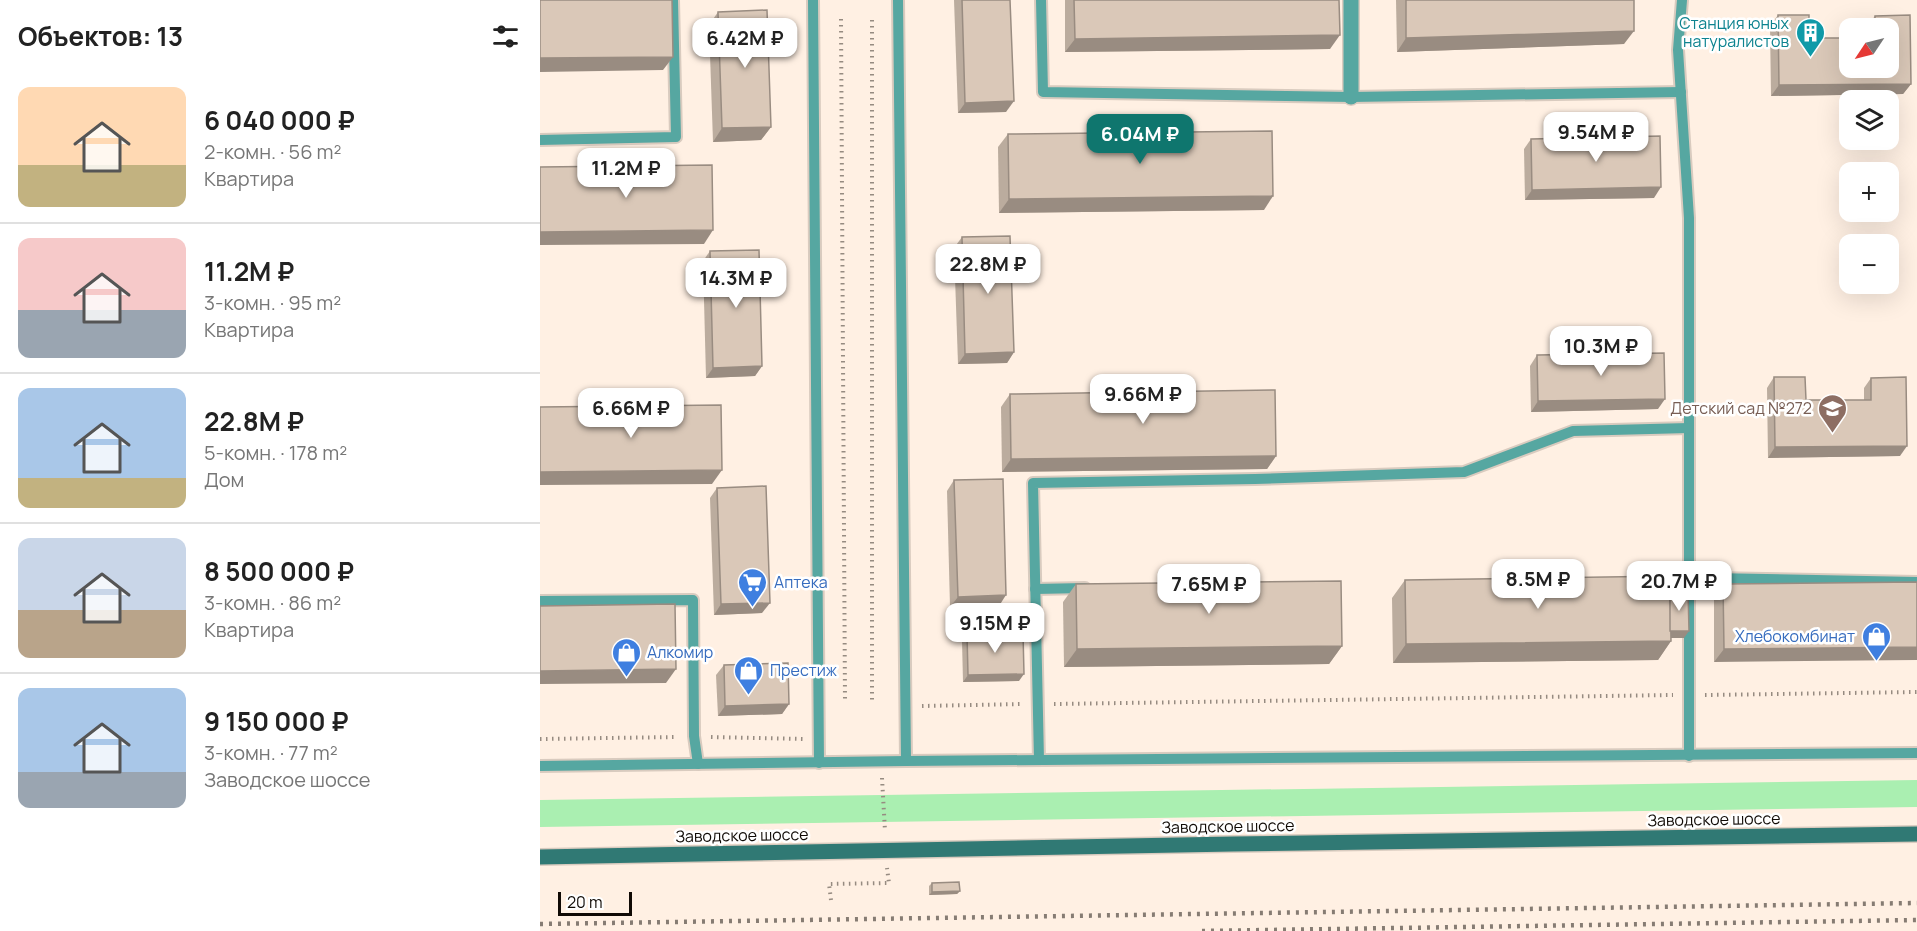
<!DOCTYPE html>
<html lang="ru">
<meta charset="utf-8">
<style>
body{margin:0;font-family:Manrope,sans-serif;background:#f2f2f2;color:#222;height:100vh;display:flex;flex-direction:column;font-size:22px;white-space:nowrap}
*{box-sizing:border-box;margin:0}
p{font-size:20px;color:#767676}
.icon{flex:none;width:33px;height:33px;fill:none;stroke:currentColor;stroke-width:2;stroke-linecap:round;stroke-linejoin:round}
.map{position:relative;flex:1;overflow:hidden}
.panel{display:flex;flex-direction:column;background:#fff;width:540px}
.panel>*{flex:none}
.needle{width:39px;rotate:235deg}
.fabs{position:absolute;left:1299px;top:18px;display:grid;gap:12px}
.fabs a{display:grid;place-items:center;width:60px;height:60px;border-radius:12px;background:#fff;box-shadow:0 6px 24px #0002;font-size:30px}
.scale{position:absolute;left:18px;bottom:15px;width:74px;box-sizing:border-box;padding-left:6px;border:3px solid #100a05;border-top:0;font-size:16px;line-height:21px;white-space:nowrap;color:#100a05;-webkit-text-stroke:4px #fff;paint-order:stroke}
.price{position:absolute;translate:-50% -51px;padding:0 14px;border-radius:12px;background:#fff;color:#222;font-size:20px;line-height:39px;filter:drop-shadow(0 2px 3px #0008)}
.price::after{content:'';position:absolute;left:50%;top:36px;width:18px;height:14px;margin-left:-9px;background:inherit;clip-path:polygon(0 0,100% 0,50% 100%)}
.price.on{background:#0f766e;color:#fff}
ul{padding:0;list-style:none}
li{display:flex;align-items:center;gap:18px;height:150px;padding:0 18px}
li+li{border-top:2px solid #e0e0e0}
li span{display:grid;place-items:center;flex:none;width:168px;height:120px;border-radius:12px;color:#555}
li>.icon{margin-inline-start:auto}
span .icon{width:72px;height:72px;fill:#fffc;stroke-width:1}
li b{font-size:26px}
h2{display:flex;justify-content:space-between;align-items:center;height:72px;padding:0 18px;font-size:26px}
main{display:flex;flex:1;min-height:0}
.map>svg:first-child{display:block}
.green{fill:#aaefb1}
.lines{fill:none;stroke-linecap:round;stroke-linejoin:round}
.service-casing{stroke:#d9cbbf;stroke-width:14}
.minor-casing{stroke:#d9cbbf;stroke-width:18}
.secondary-casing{stroke:#d9cbbf;stroke-width:18}
.path{stroke:#968b81;stroke-width:4;stroke-dasharray:1.5 4.5;stroke-linecap:butt}
.service{stroke:#56a7a1;stroke-width:10}
.minor{stroke:#56a7a1;stroke-width:15}
.secondary{stroke:#307974;stroke-width:15}
.rail{stroke:#867c73;stroke-width:4.5;stroke-dasharray:3 6;stroke-linecap:butt}
.wall{fill:#bbac9e}
.shaded-wall{fill:#998c81}
.building{fill:#dac8b8;stroke:#998c81;stroke-width:1.5}
.labels{text-anchor:middle;stroke-width:5;stroke-linejoin:round;paint-order:stroke}
.culture-label{font-size:16px;fill:#0d838f;stroke:#fff;text-anchor:end}
.education-label{font-size:16px;fill:#785e54;stroke:#fff;text-anchor:end}
.shop-label{font-size:16px;fill:#366cbe;stroke:#fff;text-anchor:start}
.street-label{font-size:16px;fill:#100a05;stroke:#fff}
</style>
<main>
<section class="panel">
<h2>Объектов: 13<svg class="icon" aria-label="filters" viewBox="0 0 24 24"><path d="M4 7h16M4 17h16"/><circle cx="9" cy="7" r="2"/><circle cx="15" cy="17" r="2"/></svg></h2>
<ul>
<li><span style="background:linear-gradient(#ffd9b3 65%,#c2b280 0)"><svg class="icon" aria-label="home" viewBox="0 0 24 24"><path d="M3 11l9-7 9 7M6 9v11h12V9"/></svg></span><div><b>6 040 000 ₽</b><p>2-комн. · 56 m²</p><p>Квартира</p></div></li>
<li><span style="background:linear-gradient(#f6c9c9 60%,#9aa5b1 0)"><svg class="icon" aria-label="home" viewBox="0 0 24 24"><path d="M3 11l9-7 9 7M6 9v11h12V9"/></svg></span><div><b>11.2M ₽</b><p>3-комн. · 95 m²</p><p>Квартира</p></div></li>
<li><span style="background:linear-gradient(#a9c7e8 75%,#c2b280 0)"><svg class="icon" aria-label="home" viewBox="0 0 24 24"><path d="M3 11l9-7 9 7M6 9v11h12V9"/></svg></span><div><b>22.8M ₽</b><p>5-комн. · 178 m²</p><p>Дом</p></div></li>
<li><span style="background:linear-gradient(#c9d6e8 60%,#b9a48a 0)"><svg class="icon" aria-label="home" viewBox="0 0 24 24"><path d="M3 11l9-7 9 7M6 9v11h12V9"/></svg></span><div><b>8 500 000 ₽</b><p>3-комн. · 86 m²</p><p>Квартира</p></div></li>
<li><span style="background:linear-gradient(#a9c7e8 70%,#9aa5b1 0)"><svg class="icon" aria-label="home" viewBox="0 0 24 24"><path d="M3 11l9-7 9 7M6 9v11h12V9"/></svg></span><div><b>9 150 000 ₽</b><p>3-комн. · 77 m²</p><p>Заводское шоссе</p></div></li>
</ul>
</section>
<div class="map">
<svg width="1377" height="931" viewBox="0 0 1377 931">
<rect width="100%" height="100%" fill="#fff0e3"/>
<!-- green -->
<polygon class="green" points="1377,780 1377,807 0,827 0,800"/>
<g class="lines">
<defs>
<g id="service">
<polyline points="273,0 279,763"/>
<polyline points="358,0 366,761"/>
<polyline points="501,0 503,92 811,97 1141,92"/>
<polyline points="1142,0 1138,50 1149,218 1149,756"/>
<polyline points="0,140 136,137 133,0"/>
<polyline points="1116,577 1377,582"/>
<polyline points="495,589 545,588"/>
<polyline points="0,601 153,600 154,736 158,764"/>
<polyline points="499,760 493,483 715,479 924,472 1033,431 1149,428"/>
<polyline points="0,766 366,761 1377,753"/>
</g>
<polyline id="minor" points="811,0 811,97"/>
<polyline id="secondary" points="0,857 693,844 1377,834"/>
</defs>
<!-- service casing -->
<use href="#service" class="service-casing"/>
<!-- minor casing -->
<use href="#minor" class="minor-casing"/>
<!-- secondary casing -->
<use href="#secondary" class="secondary-casing"/>
<!-- path -->
<g class="path">
<polyline points="301,19 305,701"/>
<polyline points="332,20 332,702"/>
<polyline points="1165,695 1377,692"/>
<polyline points="514,704 1133,695"/>
<polyline points="382,706 482,704"/>
<polyline points="171,737 263,739"/>
<polyline points="0,739 137,737"/>
<polyline points="342,778 345,831"/>
<polyline points="291,900 289,884 349,883 347,868"/>
</g>
<!-- service -->
<use href="#service" class="service"/>
<!-- minor -->
<use href="#minor" class="minor"/>
<!-- secondary -->
<use href="#secondary" class="secondary"/>
<!-- rail -->
<g class="rail">
<polyline points="0,924 1377,903"/>
<polyline points="662,931 1377,920"/>
</g>
</g>
<!-- wall -->
<g class="wall">
<polygon points="414,0 470,0 466,112 418,113"/>
<polygon points="525,0 799,0 790,49 525,52"/>
<polygon points="856,0 1094,0 1084,44 857,52"/>
<polygon points="178,12 231,127 221,140 173,142 169,25"/>
<polygon points="1238,15 1269,15 1269,38 1310,38 1310,68 1348,68 1348,28 1327,28 1327,26 1335,16 1370,15 1371,84 1363,94 1231,96 1230,26"/>
<polygon points="468,134 724,210 459,213 458,147"/>
<polygon points="991,139 1114,198 985,200 984,149"/>
<polygon points="422,237 474,352 467,363 418,364 414,248"/>
<polygon points="170,251 222,366 215,376 166,378 163,261"/>
<polygon points="997,355 1118,409 991,412 990,366"/>
<polygon points="1234,377 1266,400 1324,400 1324,388 1331,378 1360,456 1228,458 1227,388"/>
<polygon points="470,394 736,456 727,469 462,472 461,407"/>
<polygon points="414,480 459,606 410,607 407,491"/>
<polygon points="177,488 222,613 174,615 170,498"/>
<polygon points="865,580 1130,593 1144,638 1131,638 1131,641 1118,660 853,663 852,598"/>
<polygon points="1377,582 1174,662 1174,597 1183,584"/>
<polygon points="536,584 802,646 789,664 524,667 523,602"/>
<polygon points="427,634 479,681 423,682 422,641"/>
<polygon points="184,665 249,704 242,714 178,716 176,675"/>
<polygon points="392,883 420,891 417,894 389,895 389,886"/>
</g>
<!-- shaded-wall -->
<g class="shaded-wall">
<polygon points="1094,31 1084,44 857,52 866,38"/>
<polygon points="800,35 790,49 525,52 535,39"/>
<polygon points="133,57 123,70 0,72 0,58"/>
<polygon points="1371,84 1363,94 1231,96 1239,85"/>
<polygon points="474,101 466,112 418,113 425,103"/>
<polygon points="231,127 221,140 173,142 182,128"/>
<polygon points="1121,187 1114,198 985,200 992,190"/>
<polygon points="733,196 724,210 459,213 469,199"/>
<polygon points="173,230 164,244 0,245 0,232"/>
<polygon points="474,352 467,363 418,364 425,354"/>
<polygon points="222,366 215,376 166,378 173,368"/>
<polygon points="1125,399 1118,409 991,412 998,401"/>
<polygon points="1367,446 1360,456 1228,458 1235,447"/>
<polygon points="736,456 727,469 462,472 471,459"/>
<polygon points="182,470 172,484 0,485 0,472"/>
<polygon points="466,595 459,606 410,607 418,597"/>
<polygon points="230,603 222,613 174,615 181,604"/>
<polygon points="1127,631 1149,631 1144,638 1122,638"/>
<polygon points="1131,641 1118,660 853,663 866,644"/>
<polygon points="802,646 789,664 524,667 537,649"/>
<polygon points="1377,647 1377,660 1174,662 1184,649"/>
<polygon points="136,669 126,683 0,684 0,671"/>
<polygon points="484,674 479,681 423,682 428,675"/>
<polygon points="249,704 242,714 178,716 185,706"/>
<polygon points="420,891 417,894 389,895 392,892"/>
</g>
<!-- building -->
<g class="building">
<polygon points="0,0 132,0 133,57 0,58"/>
<polygon points="422,0 470,0 474,101 425,103"/>
<polygon points="534,0 799,0 800,35 535,39"/>
<polygon points="866,0 1094,0 1094,31 866,38"/>
<polygon points="227,10 231,127 182,128 178,12"/>
<polygon points="1238,15 1269,15 1269,38 1310,38 1310,68 1348,68 1348,28 1335,28 1335,16 1370,15 1371,84 1239,85"/>
<polygon points="732,131 733,196 469,199 468,134"/>
<polygon points="1120,136 1121,187 992,190 991,139"/>
<polygon points="172,165 173,230 0,232 0,167"/>
<polygon points="470,236 474,352 425,354 422,237"/>
<polygon points="219,250 222,366 173,368 170,251"/>
<polygon points="1124,353 1125,399 998,401 997,355"/>
<polygon points="1234,377 1265,377 1266,400 1331,400 1331,378 1366,377 1367,446 1235,447"/>
<polygon points="735,390 736,456 471,459 470,394"/>
<polygon points="181,405 182,470 0,472 0,407"/>
<polygon points="463,479 466,595 418,597 414,480"/>
<polygon points="226,486 230,603 181,604 177,488"/>
<polygon points="1130,576 1131,641 866,644 865,580"/>
<polygon points="801,581 802,646 537,649 536,584"/>
<polygon points="1377,582 1377,647 1184,649 1183,584"/>
<polygon points="1148,592 1149,631 1130,631 1130,593"/>
<polygon points="135,604 136,669 0,671 0,606"/>
<polygon points="483,633 484,674 428,675 427,634"/>
<polygon points="248,663 249,704 185,706 184,665"/>
<polygon points="419,882 420,891 392,892 392,883"/>
</g>
<!-- icons -->
<defs>
<symbol id="building-pin" viewBox="-11 -11 22 30"><path d="M0 17L-7.5 6A9.5 9.5 0 1 1 7.5 6Z" fill="#0f9aa8" stroke="#fff"/><path d="M-4-6H4V6H1V3H-1V6H-4ZM-2.5-4.3h1.7v1.8h-1.7ZM.8-4.3h1.7v1.8H.8ZM-2.5-1h1.7V.8h-1.7ZM.8-1h1.7V.8H.8Z" fill="#fff"/></symbol>
<symbol id="school-pin" viewBox="-11 -11 22 30"><path d="M0 17L-7.5 6A9.5 9.5 0 1 1 7.5 6Z" fill="#8d6e63" stroke="#fff"/><path d="M0-5L7-2L0 1L-7-2ZM-4 1L0 2.5L4 1V4Q0 6-4 4Z" fill="#fff"/></symbol>
<symbol id="supermarket-pin" viewBox="-11 -11 22 30"><path d="M0 17L-7.5 6A9.5 9.5 0 1 1 7.5 6Z" fill="#3f7fe0" stroke="#fff"/><path d="M-6-5.5h2.5l.6 2H6L4.5 2H-2.5L-4.4-4H-6ZM-1.5 3.2a1.3 1.3 0 1 0 .1 0ZM3 3.2a1.3 1.3 0 1 0 .1 0Z" fill="#fff"/></symbol>
<symbol id="shop-pin" viewBox="-11 -11 22 30"><path d="M0 17L-7.5 6A9.5 9.5 0 1 1 7.5 6Z" fill="#3f7fe0" stroke="#fff"/><path d="M-5-2.5h2.3a2.7 3.5 0 0 1 5.4 0H5L5.5 6h-11ZM-1.5-2.5h3a1.5 2.3 0 0 0-3 0Z" fill="#fff"/></symbol>
</defs>
<g fill-rule="evenodd">
<use href="#building-pin" x="1254" y="16" width="33" height="45"/>
<use href="#school-pin" x="1276" y="392" width="33" height="45"/>
<use href="#supermarket-pin" x="196" y="566" width="33" height="45"/>
<use href="#shop-pin" x="1320" y="620" width="33" height="45"/>
<use href="#shop-pin" x="70" y="636" width="33" height="45"/>
<use href="#shop-pin" x="192" y="654" width="33" height="45"/>
</g>
<g class="labels">
<!-- culture labels -->
<g class="culture-label">
<text x="1249" y="29">Станция юных<tspan x="1249" dy="18">натуралистов</tspan></text>
</g>
<!-- education labels -->
<g class="education-label">
<text x="1272" y="414">Детский сад №272</text>
</g>
<!-- shop labels -->
<g class="shop-label">
<text x="234" y="588">Аптека</text>
<text x="1315" y="642" text-anchor="end">Хлебокомбинат</text>
<text x="107" y="658">Алкомир</text>
<text x="230" y="676">Престиж</text>
</g>
<!-- street labels -->
<g class="street-label">
<text transform="translate(1174 819) rotate(-1)" y="6">Заводское шоссе</text>
<text transform="translate(688 826) rotate(-1)" y="6">Заводское шоссе</text>
<text transform="translate(202 835) rotate(-1)" y="6">Заводское шоссе</text>
</g>
</g>
</svg>
<div class="fabs">
<a><svg class="needle" viewBox="-14 -14 28 28"><path d="M0-13l5 13h-10z" fill="#e53935"/><path d="M0 13l5-13h-10z" fill="#767676"/></svg></a>
<a><svg class="icon" aria-label="layers" viewBox="0 0 24 24"><path d="M12 4l9 5-9 5-9-5zM3 14l9 5 9-5"/></svg></a>
<a>+</a>
<a>−</a>
</div>
<div class="scale">20 m</div>
<b class="price" style="left:205px;top:69px">6.42M ₽</b>
<b class="price" style="left:1056px;top:163px">9.54M ₽</b>
<b class="price on" style="left:600px;top:165px">6.04M ₽</b>
<b class="price" style="left:86px;top:199px">11.2M ₽</b>
<b class="price" style="left:448px;top:295px">22.8M ₽</b>
<b class="price" style="left:196px;top:309px">14.3M ₽</b>
<b class="price" style="left:1061px;top:377px">10.3M ₽</b>
<b class="price" style="left:603px;top:425px">9.66M ₽</b>
<b class="price" style="left:91px;top:439px">6.66M ₽</b>
<b class="price" style="left:998px;top:610px">8.5M ₽</b>
<b class="price" style="left:1139px;top:612px">20.7M ₽</b>
<b class="price" style="left:669px;top:615px">7.65M ₽</b>
<b class="price" style="left:455px;top:654px">9.15M ₽</b>
</div>
</main>
